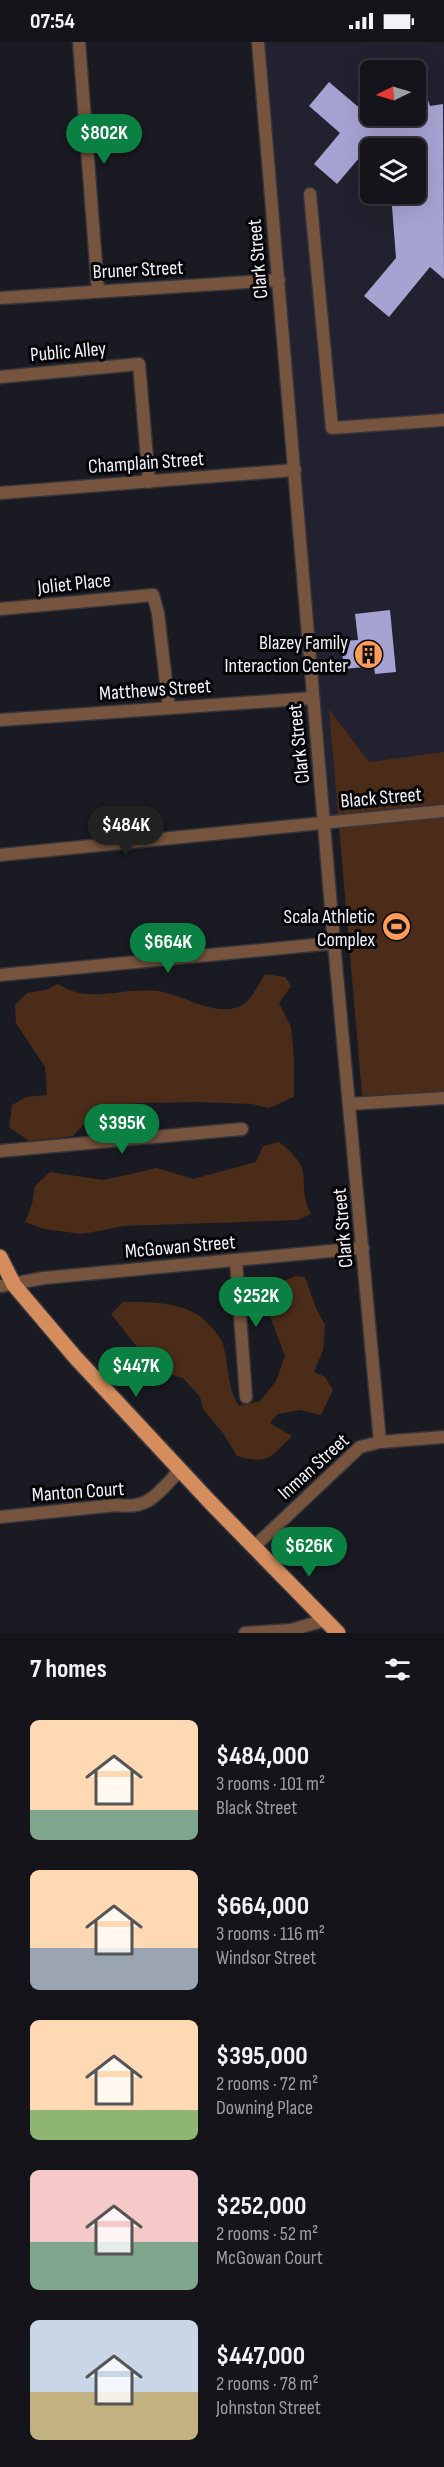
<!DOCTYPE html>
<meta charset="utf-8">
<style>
body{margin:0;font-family:"Sofia Sans Condensed",sans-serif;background:#212127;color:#f1f3f6;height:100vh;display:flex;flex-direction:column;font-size:22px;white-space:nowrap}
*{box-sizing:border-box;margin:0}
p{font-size:20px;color:#9d9ea2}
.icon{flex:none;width:33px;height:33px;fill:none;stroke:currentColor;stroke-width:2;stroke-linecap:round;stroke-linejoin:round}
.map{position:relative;height:1591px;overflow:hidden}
.sheet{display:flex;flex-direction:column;background:#14141a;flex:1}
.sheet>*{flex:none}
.needle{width:39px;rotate:265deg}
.controls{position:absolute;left:360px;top:18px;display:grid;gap:12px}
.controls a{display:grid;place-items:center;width:66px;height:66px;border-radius:9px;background:#14141a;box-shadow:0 6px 24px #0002,0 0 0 2px #333339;font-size:30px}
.price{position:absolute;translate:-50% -51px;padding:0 14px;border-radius:21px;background:#0b8043;color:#fff;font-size:20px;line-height:39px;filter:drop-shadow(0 2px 3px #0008)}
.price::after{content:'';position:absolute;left:50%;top:36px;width:18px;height:14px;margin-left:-9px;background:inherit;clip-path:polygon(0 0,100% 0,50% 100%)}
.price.selected{background:#222;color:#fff}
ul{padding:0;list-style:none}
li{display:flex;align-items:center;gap:18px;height:150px;padding:0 30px}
li span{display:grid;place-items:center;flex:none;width:168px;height:120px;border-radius:9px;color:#555}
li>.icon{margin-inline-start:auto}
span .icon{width:72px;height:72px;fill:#fffc;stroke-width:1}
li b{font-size:26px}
h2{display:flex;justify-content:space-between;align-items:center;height:72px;padding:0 30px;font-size:26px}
.status{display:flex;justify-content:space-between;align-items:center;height:42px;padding:0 30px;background:#14141a;direction:ltr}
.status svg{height:16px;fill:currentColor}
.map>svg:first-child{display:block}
.built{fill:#22212f;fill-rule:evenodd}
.green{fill:#4a2c19}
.building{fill:#a5a3d1}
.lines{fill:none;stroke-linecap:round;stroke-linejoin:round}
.minor-casing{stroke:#34343c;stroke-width:15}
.major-casing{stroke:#34343c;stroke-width:18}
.minor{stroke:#77543e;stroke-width:12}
.major{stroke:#d58d5e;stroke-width:15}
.labels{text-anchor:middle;stroke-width:6;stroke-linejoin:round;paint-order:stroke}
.street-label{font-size:20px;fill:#f2f2f8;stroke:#060508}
.poi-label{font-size:20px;fill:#f2f2f8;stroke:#060508;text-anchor:end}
</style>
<div class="status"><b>07:54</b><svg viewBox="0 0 49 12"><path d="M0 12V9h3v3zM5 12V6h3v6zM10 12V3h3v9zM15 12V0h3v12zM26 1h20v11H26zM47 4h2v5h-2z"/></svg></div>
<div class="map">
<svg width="444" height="1591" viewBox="0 0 444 1591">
<rect width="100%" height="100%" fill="#1a1a22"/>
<!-- built -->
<path class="built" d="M258,0h186v769l-119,10zM370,28h46v46h-46zM370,106h46v46h-46z"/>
<!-- green -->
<g class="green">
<polygon points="329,667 369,720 444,710 444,1051 373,1056 362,1053"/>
<path d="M265,932l20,3 6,9 -12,17 12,24 3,30v40l-25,11 -17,-4 -53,-2 -62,1 -35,8 -16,11 -13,14 -44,5 -20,-14 3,-22 14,-8 21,-2 -2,-28 -29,-44 -1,-18 12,-12 19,-3 12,-6c5,3 11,6 17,8 26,7 56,-5 83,-1 25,4 51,23 77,17 14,-2 23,-23 30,-34z"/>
<path d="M279,1100c40,31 15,37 32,72l-13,6 -174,6 -42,8 -38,-5 -19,-7 7,-18 3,-18 15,-14 53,8 54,-12 36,11 63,-17 7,-16z"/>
<path d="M296,1234l9,1 11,31 9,17 -2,25 -9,22 11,5 8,13 -12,25 -21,-5 -22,4 -8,9 22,13c-22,21 -22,29 -55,20l-14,-23 -20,-24 -3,-12 -17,-19 -26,-7 -15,-12 -5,-12 -26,-33 12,-12c31,0 69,-1 90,27 3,4 8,9 10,15 6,22 4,43 16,62l21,-5 16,-20 9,-25 -20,-53 6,-17z"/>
</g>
<!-- building -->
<g class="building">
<polygon points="329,40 369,74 416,74 416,45 427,55 430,64 443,62 444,237 430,225 389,275 364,254 396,216 391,152 416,152 416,106 391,106 391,100 371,102 337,142 314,122 340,91 309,64"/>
<polygon points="390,568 396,630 375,632 374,624 344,627 341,599 358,598 355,572"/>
</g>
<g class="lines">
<defs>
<g id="minor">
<polyline points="79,0 98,249"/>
<polyline points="258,0 334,901 380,1400"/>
<polyline points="310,152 332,386 444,378"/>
<polyline points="0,256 279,238"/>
<polyline points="0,335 139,322 149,440"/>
<polyline points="0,451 295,428"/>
<polyline points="0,567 153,553 158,571 169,666"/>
<polyline points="0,678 313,656"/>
<polyline points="0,813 444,769"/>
<polyline points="0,933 334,901"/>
<polyline points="350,1062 444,1056"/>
<polyline points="0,1109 242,1087"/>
<polyline points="236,1218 246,1355"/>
<polyline points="0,1244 44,1236 363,1206"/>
<path d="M0,1475l117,-12c33,5 42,-13 63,-35"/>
<polyline points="255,1504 360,1405 380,1400 444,1395"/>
<polyline points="245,1591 291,1588 325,1578"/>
</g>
<polyline id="major" points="0,1215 14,1243 75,1315 210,1460 338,1591"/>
</defs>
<!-- minor casing -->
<use href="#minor" class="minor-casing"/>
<!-- major casing -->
<use href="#major" class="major-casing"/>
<!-- minor -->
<use href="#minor" class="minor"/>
<!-- major -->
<use href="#major" class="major"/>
</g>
<!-- icons -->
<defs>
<symbol id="building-disc" viewBox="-11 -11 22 22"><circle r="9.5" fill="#fe9b59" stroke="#060508"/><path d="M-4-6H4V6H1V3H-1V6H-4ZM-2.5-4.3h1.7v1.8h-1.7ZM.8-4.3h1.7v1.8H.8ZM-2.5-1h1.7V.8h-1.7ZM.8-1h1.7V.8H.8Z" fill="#111"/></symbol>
<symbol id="stadium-disc" viewBox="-11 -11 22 22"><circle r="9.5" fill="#fe9b59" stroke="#060508"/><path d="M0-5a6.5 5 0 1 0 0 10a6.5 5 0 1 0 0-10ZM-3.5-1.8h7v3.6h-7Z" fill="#111"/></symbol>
</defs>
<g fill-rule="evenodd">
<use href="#building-disc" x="352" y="596" width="33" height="33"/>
<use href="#stadium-disc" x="380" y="868" width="33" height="33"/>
</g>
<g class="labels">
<!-- street labels -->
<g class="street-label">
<text transform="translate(257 217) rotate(-95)" y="7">Clark Street</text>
<text transform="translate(138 227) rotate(-3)" y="7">Bruner Street</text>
<text transform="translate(68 309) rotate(-5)" y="7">Public Alley</text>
<text transform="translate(146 420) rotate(-4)" y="7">Champlain Street</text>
<text transform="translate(74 541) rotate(-6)" y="7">Joliet Place</text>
<text transform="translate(155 647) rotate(-4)" y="7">Matthews Street</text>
<text transform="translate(298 702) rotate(-96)" y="7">Clark Street</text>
<text transform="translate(381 755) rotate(-5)" y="7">Black Street</text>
<text transform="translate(342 1186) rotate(-95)" y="7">Clark Street</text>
<text transform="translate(180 1204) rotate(-5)" y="7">McGowan Street</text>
<text transform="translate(313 1424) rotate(-42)" y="7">Inman Street</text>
<text transform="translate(78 1449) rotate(-4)" y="7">Manton Court</text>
</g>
<!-- poi labels -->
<g class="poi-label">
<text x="348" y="607">Blazey Family<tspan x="348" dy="23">Interaction Center</tspan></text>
<text x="375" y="881">Scala Athletic<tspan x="375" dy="23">Complex</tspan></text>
</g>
</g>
</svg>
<div class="controls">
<a><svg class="needle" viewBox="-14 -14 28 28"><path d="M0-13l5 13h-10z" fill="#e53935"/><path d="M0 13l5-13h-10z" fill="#9d9ea2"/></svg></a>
<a><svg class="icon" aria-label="layers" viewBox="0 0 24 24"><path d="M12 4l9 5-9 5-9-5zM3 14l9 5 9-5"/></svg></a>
</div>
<b class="price" style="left:104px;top:123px">$802K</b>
<b class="price selected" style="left:126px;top:815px">$484K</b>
<b class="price" style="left:168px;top:932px">$664K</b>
<b class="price" style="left:122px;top:1113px">$395K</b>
<b class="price" style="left:256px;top:1286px">$252K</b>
<b class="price" style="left:136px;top:1356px">$447K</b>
<b class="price" style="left:309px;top:1536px">$626K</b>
</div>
<section class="sheet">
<h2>7 homes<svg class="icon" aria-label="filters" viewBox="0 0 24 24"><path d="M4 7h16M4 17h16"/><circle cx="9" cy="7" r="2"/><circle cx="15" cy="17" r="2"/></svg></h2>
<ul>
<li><span style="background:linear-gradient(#ffd9b3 75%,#7fa58c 0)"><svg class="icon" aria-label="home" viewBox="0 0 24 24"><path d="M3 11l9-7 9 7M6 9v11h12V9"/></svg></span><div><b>$484,000</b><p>3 rooms · 101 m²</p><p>Black Street</p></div></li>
<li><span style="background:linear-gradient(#ffd9b3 65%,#9aa5b1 0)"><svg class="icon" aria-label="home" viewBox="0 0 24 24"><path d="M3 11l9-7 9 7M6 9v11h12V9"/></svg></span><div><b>$664,000</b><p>3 rooms · 116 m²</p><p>Windsor Street</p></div></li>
<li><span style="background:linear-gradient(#ffd9b3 75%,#8fb573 0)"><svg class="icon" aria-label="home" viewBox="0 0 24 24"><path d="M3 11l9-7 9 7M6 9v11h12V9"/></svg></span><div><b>$395,000</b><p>2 rooms · 72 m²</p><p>Downing Place</p></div></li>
<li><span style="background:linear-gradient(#f6c9c9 60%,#7fa58c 0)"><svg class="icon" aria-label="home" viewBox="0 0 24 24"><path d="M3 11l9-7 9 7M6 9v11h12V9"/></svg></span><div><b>$252,000</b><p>2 rooms · 52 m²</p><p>McGowan Court</p></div></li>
<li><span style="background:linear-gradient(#c9d6e8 60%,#c2b280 0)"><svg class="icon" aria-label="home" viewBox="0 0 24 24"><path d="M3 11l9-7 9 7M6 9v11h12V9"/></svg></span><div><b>$447,000</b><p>2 rooms · 78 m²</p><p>Johnston Street</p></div></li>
</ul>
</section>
